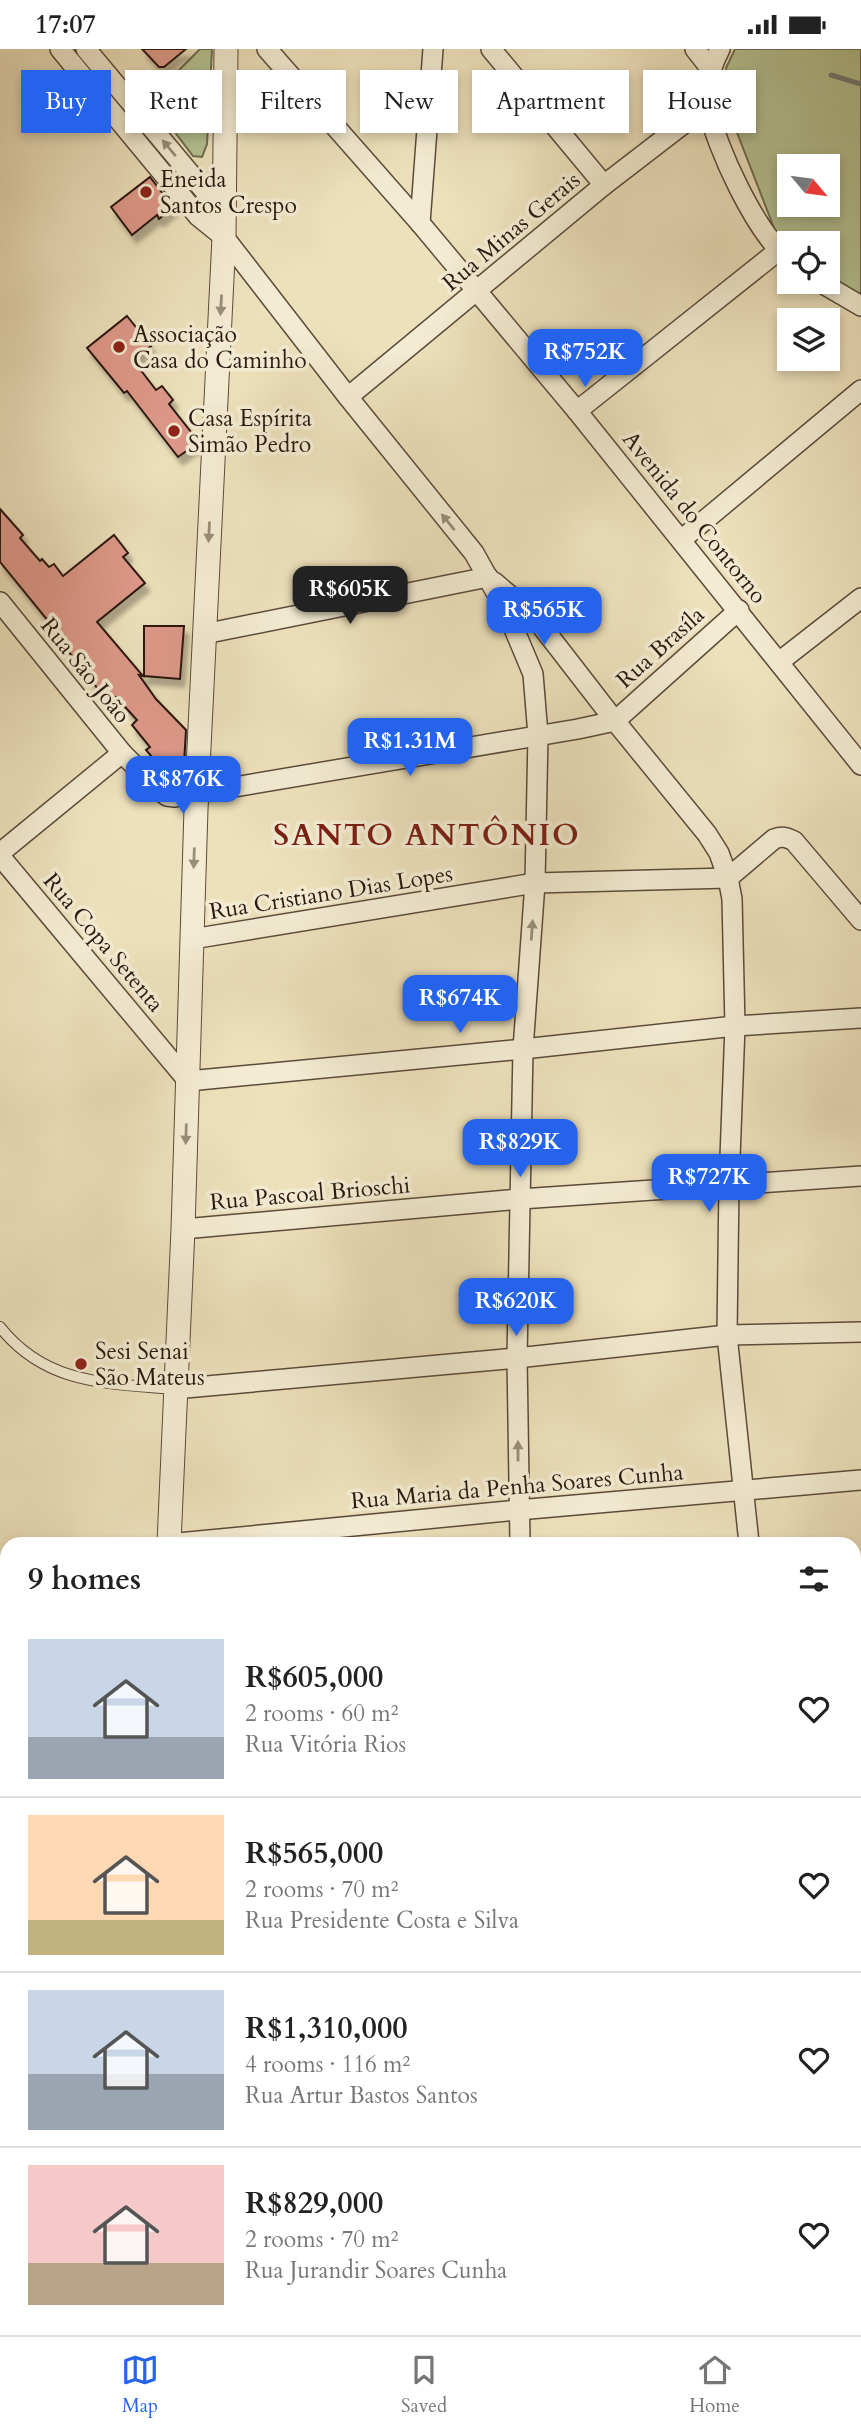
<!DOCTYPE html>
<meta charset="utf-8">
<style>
body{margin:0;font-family:Cardo,serif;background:#f6f6f6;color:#222;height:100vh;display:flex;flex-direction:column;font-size:26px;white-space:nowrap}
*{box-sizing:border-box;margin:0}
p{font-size:23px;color:#767676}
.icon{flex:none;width:38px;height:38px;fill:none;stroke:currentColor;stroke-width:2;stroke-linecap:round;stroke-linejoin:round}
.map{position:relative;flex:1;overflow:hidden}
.details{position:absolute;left:0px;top:1488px;width:861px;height:800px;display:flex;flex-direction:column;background:#fff;border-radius:21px 21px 0 0;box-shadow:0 4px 10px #0003}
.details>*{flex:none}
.hud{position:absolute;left:21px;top:21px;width:819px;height:63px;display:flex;gap:14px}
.needle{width:46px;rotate:119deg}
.fabs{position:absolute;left:777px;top:105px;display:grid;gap:14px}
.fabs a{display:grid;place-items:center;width:63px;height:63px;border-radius:0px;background:#fff;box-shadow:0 4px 10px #0003;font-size:35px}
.price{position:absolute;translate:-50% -60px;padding:0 16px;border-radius:14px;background:#2563eb;color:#fff;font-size:23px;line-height:46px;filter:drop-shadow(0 2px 4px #0008)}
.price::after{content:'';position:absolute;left:50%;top:42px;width:21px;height:16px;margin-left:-10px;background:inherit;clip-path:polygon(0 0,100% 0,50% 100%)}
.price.active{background:#222;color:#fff}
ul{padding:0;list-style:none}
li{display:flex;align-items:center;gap:21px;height:175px;padding:0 28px}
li+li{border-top:2px solid #e0e0e0}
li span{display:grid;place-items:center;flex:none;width:196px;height:140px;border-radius:0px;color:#555}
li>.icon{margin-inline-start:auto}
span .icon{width:84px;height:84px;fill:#fffc;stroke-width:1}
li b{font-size:30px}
h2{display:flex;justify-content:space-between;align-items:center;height:84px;padding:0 28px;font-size:30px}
.chip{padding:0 24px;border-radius:0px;background:#fff;box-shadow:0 4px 10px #0003;font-size:24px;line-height:63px}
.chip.active{background:#2563eb;color:#fff}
.status{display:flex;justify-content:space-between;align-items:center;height:49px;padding:0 35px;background:#fff;direction:ltr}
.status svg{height:19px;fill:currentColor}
.menu{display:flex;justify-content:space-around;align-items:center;height:98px;border-top:2px solid #e0e0e0;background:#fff;font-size:19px;color:#767676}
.menu a{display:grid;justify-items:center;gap:4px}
.menu .active{color:#2563eb}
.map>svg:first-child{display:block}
.green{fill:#b5c393;stroke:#706e52;stroke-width:2;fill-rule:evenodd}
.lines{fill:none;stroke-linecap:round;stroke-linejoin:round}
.stream{stroke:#6e7b75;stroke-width:5}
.building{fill:#de998a;stroke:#2a1910;stroke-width:2;filter:url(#shadow)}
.service-casing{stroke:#5b4b3b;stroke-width:12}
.minor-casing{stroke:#5b4b3b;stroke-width:22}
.tertiary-casing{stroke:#5b4b3b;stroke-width:25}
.primary-casing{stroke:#2a1910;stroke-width:32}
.trunk-casing{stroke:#2a1910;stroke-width:34}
.path{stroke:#2a1910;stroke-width:3.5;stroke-dasharray:5 3.5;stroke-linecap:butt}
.service{stroke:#f3ecd3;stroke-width:10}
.minor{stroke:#f3ecd3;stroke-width:19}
.tertiary{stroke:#f3ecd3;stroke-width:23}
.primary{stroke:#e6c07e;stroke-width:30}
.trunk{stroke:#e6c07e;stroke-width:32}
.oneway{fill:#998d7b}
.poi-dot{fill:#8f2418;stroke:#f3ecd3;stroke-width:2.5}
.labels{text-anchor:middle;stroke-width:7;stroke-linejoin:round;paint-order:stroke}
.poi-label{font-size:23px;fill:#2a1910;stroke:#f3ecd3;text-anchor:start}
.street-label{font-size:23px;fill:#2a1910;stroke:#f3ecd3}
.district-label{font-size:30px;font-weight:bold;letter-spacing:2px;fill:#7a1f14;stroke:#f3ecd3}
</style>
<div class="status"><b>17:07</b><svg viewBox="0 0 49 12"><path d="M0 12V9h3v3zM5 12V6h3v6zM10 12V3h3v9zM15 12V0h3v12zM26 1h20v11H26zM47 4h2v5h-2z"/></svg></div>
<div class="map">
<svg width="861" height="2286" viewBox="0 0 861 2286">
<defs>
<filter id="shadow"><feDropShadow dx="4.5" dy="8" stdDeviation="2" flood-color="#0004"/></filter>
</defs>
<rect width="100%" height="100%" fill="#ede1bc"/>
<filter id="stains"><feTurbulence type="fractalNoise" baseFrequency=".00286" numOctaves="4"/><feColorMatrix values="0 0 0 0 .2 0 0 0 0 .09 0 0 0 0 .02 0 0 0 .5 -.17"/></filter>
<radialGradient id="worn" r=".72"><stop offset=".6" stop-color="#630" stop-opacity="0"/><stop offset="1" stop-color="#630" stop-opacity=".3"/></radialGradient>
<!-- green -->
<g class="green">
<polygon points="200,0 212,0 207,95 202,108 193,107 150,50"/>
<path d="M735,0h126v252l-33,-22v-36h-39v7l-13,-17 -47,-121 -3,-44zM789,117h39v39h-39z"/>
<polygon points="0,2078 7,2078 7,2105 0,2110"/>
<polygon points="7,2148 7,2186 0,2192 0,2153"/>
</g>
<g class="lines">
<!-- stream -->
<g class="stream">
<polyline points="831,26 861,35"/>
<polyline points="0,1560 6,1554"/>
</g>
</g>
<!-- building -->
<g class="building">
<polygon points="142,0 186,0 164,18 159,18"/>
<polygon points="150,128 173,158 159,170 157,166 132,186 111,158"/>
<polygon points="127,267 151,297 133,311 156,341 162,337 173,351 169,355 199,393 178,408 127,342 124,344 87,299"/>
<polygon points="0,460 23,486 20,489 40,512 42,510 49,518 54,515 63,527 114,486 128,504 123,508 145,534 97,573 143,627 139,626 156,650 186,681 183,731 174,732 168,727 146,701 150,698 132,676 137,671 116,648 109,654 47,575 49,573 0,513"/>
<polygon points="144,577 184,577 180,630 144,627"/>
</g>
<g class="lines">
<defs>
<g id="service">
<path d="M0,1278c46,58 107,56 174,62"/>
<polyline points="0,1798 7,1795"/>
<polyline points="0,1823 7,1831"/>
</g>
<g id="minor">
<polyline points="60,0 198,167 224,188 348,348 474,504 507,563 533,625 538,686 535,834 523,1000 517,1309 520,1494"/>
<polyline points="86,0 213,152 221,177"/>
<polyline points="267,0 420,174 577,362 861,716"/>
<polyline points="491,0 604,136"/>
<polyline points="695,0 710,19"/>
<path d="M720,0c-9,17 -15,37 -12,57 7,40 49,129 81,153"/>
<polyline points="420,174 433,0"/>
<polyline points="820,233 861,257"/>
<polyline points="348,348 604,136 708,56"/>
<polyline points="577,362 778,202"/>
<polyline points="681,491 861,341"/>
<polyline points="494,533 533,566 615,672 707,785 719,804 728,829 732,850 735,977 729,1135 727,1286 749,1494"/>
<polyline points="0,553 122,704 159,741 167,747 175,748 578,680 615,672 739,561"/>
<polyline points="204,585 488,528"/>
<polyline points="779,613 861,549"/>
<polyline points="0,804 122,704"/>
<polyline points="0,807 188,1032 523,1000 735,977 861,969"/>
<path d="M728,829l46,-39c8,-3 12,-2 20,2l67,79"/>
<polyline points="192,890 535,834 728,829"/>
<polyline points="183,1180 520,1150 861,1127"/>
<polyline points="174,1340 517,1309 727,1286 861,1283"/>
<polyline points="178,1494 518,1461 861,1431"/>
<polyline points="854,1595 861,1594"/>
<polyline points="0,1707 7,1708"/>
<polyline points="854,2123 861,2122"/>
<polyline points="391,2280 396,2286"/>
<polyline points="795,2280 796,2286"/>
<polyline points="241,2286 249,2280"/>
</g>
<polyline id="tertiary" points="169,1494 183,1180 196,760 224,188 226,0"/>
<g id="primary">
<polyline points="854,1773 861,1774"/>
<polyline points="854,1905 861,1906"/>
<polyline points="0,2042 7,2037"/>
<polyline points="0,2208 7,2203"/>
<polyline points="606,2280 607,2286"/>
</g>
<g id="trunk">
<polyline points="854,1827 861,1830"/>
<polyline points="854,1874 861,1874"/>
<polyline points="0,2126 7,2121"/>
</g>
</defs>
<!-- service casing -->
<use href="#service" class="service-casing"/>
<!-- minor casing -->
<use href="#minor" class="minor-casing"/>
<!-- tertiary casing -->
<use href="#tertiary" class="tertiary-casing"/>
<!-- primary casing -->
<use href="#primary" class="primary-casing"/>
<!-- trunk casing -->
<use href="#trunk" class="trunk-casing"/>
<!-- path -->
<g class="path">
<polyline points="0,2087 7,2082"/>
<polyline points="0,2164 7,2159"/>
</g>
<!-- service -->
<use href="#service" class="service"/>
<!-- minor -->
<use href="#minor" class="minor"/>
<!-- tertiary -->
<use href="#tertiary" class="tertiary"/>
<!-- primary -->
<use href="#primary" class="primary"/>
<!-- trunk -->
<use href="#trunk" class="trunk"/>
</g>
<!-- one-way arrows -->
<defs><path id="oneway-solid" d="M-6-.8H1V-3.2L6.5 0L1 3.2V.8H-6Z" transform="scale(1.75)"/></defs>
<g class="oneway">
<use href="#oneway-solid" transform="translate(169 99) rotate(-130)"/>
<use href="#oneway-solid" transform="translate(221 256) rotate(93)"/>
<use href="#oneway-solid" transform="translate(448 473) rotate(-129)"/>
<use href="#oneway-solid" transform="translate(209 483) rotate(93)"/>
<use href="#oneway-solid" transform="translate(194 809) rotate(92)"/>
<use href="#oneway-solid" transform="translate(532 881) rotate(-86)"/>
<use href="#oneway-solid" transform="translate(186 1085) rotate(92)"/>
<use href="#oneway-solid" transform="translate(518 1402) rotate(-90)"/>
</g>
<!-- markers -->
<g class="poi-dot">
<circle cx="146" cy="143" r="7"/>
<circle cx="119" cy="298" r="7"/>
<circle cx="174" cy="382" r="7"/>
<circle cx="81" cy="1315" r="7"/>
</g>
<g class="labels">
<!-- poi labels -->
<g class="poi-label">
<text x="160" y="138">Eneida<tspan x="160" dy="26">Santos Crespo</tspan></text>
<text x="133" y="293">Associação<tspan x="133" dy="26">Casa do Caminho</tspan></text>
<text x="188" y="377">Casa Espírita<tspan x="188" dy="26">Simão Pedro</tspan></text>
<text x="95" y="1310">Sesi Senai<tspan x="95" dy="26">São Mateus</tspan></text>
</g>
<!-- street labels -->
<g class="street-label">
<text transform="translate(511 182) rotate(-40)" y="8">Rua Minas Gerais</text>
<text transform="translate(695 468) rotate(51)" y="8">Avenida do Contorno</text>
<text transform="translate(660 598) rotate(-42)" y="8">Rua Brasíla</text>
<text transform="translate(86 621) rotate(51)" y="8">Rua São João</text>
<text transform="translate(331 843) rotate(-9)" y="8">Rua Cristiano Dias Lopes</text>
<text transform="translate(104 893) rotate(50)" y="8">Rua Copa Setenta</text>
<text transform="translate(310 1144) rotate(-5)" y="8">Rua Pascoal Brioschi</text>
<text transform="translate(517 1437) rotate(-5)" y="8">Rua Maria da Penha Soares Cunha</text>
</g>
<!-- district labels -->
<g class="district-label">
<text x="427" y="796">SANTO ANTÔNIO</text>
</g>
</g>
<rect width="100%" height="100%" filter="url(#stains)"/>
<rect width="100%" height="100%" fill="url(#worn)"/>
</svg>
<div class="fabs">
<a><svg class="needle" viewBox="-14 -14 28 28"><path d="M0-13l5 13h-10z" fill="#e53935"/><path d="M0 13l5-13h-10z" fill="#767676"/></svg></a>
<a><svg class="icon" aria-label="locate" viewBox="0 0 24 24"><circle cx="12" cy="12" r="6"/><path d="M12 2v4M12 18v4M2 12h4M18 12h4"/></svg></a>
<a><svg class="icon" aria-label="layers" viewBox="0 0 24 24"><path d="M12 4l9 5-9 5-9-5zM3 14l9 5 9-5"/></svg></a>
</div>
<b class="price" style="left:585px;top:340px">R$752K</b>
<b class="price active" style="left:350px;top:577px">R$605K</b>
<b class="price" style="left:544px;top:598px">R$565K</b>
<b class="price" style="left:410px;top:729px">R$1.31M</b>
<b class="price" style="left:183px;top:767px">R$876K</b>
<b class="price" style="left:460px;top:986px">R$674K</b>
<b class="price" style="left:520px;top:1130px">R$829K</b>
<b class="price" style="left:709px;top:1165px">R$727K</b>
<b class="price" style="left:516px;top:1289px">R$620K</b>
<div class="hud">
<a class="chip active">Buy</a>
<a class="chip">Rent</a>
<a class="chip">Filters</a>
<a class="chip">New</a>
<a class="chip">Apartment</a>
<a class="chip">House</a>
</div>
<section class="details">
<h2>9 homes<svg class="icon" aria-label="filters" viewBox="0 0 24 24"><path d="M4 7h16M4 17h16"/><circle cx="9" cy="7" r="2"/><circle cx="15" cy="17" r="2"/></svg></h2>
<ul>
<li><span style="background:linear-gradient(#c9d6e8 70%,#9aa5b1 0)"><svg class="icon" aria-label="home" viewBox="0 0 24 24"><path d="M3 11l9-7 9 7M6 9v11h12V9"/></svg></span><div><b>R$605,000</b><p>2 rooms · 60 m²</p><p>Rua Vitória Rios</p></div><svg class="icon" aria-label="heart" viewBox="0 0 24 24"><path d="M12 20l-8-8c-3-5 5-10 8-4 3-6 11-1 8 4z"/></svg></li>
<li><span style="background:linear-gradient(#ffd9b3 75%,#c2b280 0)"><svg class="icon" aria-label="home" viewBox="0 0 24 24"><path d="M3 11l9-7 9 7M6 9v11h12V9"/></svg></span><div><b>R$565,000</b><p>2 rooms · 70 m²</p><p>Rua Presidente Costa e Silva</p></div><svg class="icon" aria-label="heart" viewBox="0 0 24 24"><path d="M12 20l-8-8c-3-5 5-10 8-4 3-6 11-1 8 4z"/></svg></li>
<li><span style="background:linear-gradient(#c9d6e8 60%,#9aa5b1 0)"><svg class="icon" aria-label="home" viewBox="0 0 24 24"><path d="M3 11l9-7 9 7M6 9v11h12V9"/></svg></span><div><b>R$1,310,000</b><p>4 rooms · 116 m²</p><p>Rua Artur Bastos Santos</p></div><svg class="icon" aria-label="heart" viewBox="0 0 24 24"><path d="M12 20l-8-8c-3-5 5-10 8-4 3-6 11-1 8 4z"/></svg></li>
<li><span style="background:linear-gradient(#f6c9c9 70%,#b9a48a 0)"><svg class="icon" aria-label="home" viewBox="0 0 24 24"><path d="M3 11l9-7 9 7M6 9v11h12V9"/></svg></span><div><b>R$829,000</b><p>2 rooms · 70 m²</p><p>Rua Jurandir Soares Cunha</p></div><svg class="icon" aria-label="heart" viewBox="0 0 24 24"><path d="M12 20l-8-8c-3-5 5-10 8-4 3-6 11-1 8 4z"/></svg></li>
</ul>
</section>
</div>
<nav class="menu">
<a class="active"><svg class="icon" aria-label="map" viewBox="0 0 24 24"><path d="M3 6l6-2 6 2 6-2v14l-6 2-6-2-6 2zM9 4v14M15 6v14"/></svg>Map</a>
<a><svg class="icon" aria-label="saved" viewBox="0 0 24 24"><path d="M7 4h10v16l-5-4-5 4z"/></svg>Saved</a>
<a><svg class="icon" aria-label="home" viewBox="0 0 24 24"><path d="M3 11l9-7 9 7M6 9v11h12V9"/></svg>Home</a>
</nav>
